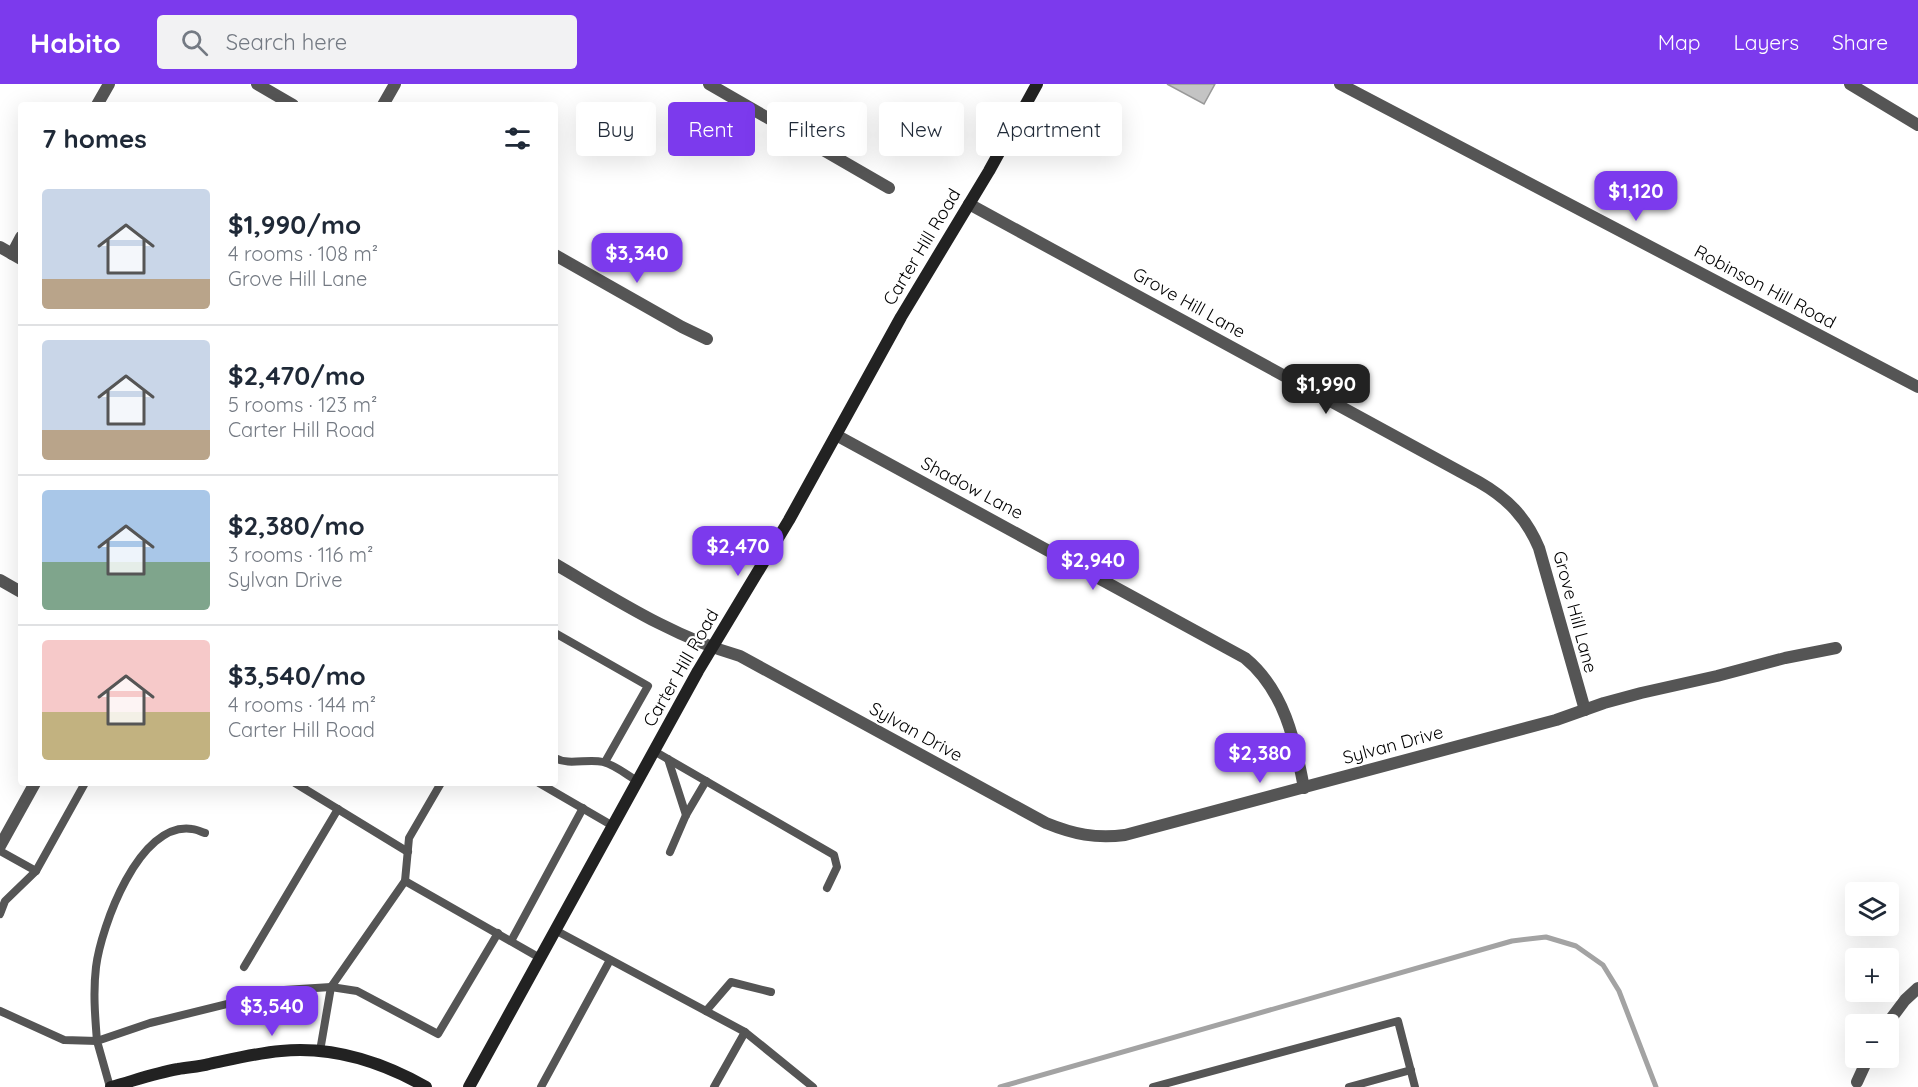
<!DOCTYPE html>
<meta charset="utf-8">
<style>
body{margin:0;font-family:Quicksand,sans-serif;background:#f2f2f3;color:#1f2937;height:100vh;display:flex;flex-direction:column;font-size:22px;white-space:nowrap}
*{box-sizing:border-box;margin:0}
p{font-size:20px;color:#747a83}
.icon{flex:none;width:33px;height:33px;fill:none;stroke:currentColor;stroke-width:2;stroke-linecap:round;stroke-linejoin:round}
.map{position:relative;flex:1;overflow:hidden}
.panel{position:absolute;left:18px;top:18px;width:540px;height:684px;display:flex;flex-direction:column;background:#fff;border-radius:6px;box-shadow:0 6px 24px #0002}
.panel>*{flex:none}
.banner{position:absolute;left:576px;top:18px;width:570px;height:54px;display:flex;gap:12px}
.controls{position:absolute;left:1845px;top:798px;display:grid;gap:12px}
.controls a{display:grid;place-items:center;width:54px;height:54px;border-radius:6px;background:#fff;box-shadow:0 6px 24px #0002;font-size:30px}
.price{position:absolute;translate:-50% -51px;padding:0 14px;border-radius:12px;background:#7c3aed;color:#fff;font-size:20px;line-height:39px;filter:drop-shadow(0 2px 3px #0008)}
.price::after{content:'';position:absolute;left:50%;top:36px;width:18px;height:14px;margin-left:-9px;background:inherit;clip-path:polygon(0 0,100% 0,50% 100%)}
.price.active{background:#222;color:#fff}
ul{padding:0;list-style:none}
li{display:flex;align-items:center;gap:18px;height:150px;padding:0 24px}
li+li{border-top:2px solid #e0e1e3}
li span{display:grid;place-items:center;flex:none;width:168px;height:120px;border-radius:6px;color:#555}
li>.icon{margin-inline-start:auto}
span .icon{width:72px;height:72px;fill:#fffc;stroke-width:1}
li b{font-size:26px}
h2{display:flex;justify-content:space-between;align-items:center;height:72px;padding:0 24px;font-size:26px}
.pill{padding:0 21px;border-radius:6px;background:#fff;box-shadow:0 6px 24px #0002;font-size:21px;line-height:54px}
.pill.active{background:#7c3aed;color:#fff}
header{display:flex;align-items:center;gap:36px;box-sizing:border-box;height:84px;padding:0 30px;background:#7c3aed;color:#fff}
header strong{font-size:28px}
nav{display:flex;gap:33px;margin-inline-start:auto;font-size:21px}
.search{width:420px;height:54px;background:#f2f2f3;display:flex;align-items:center;gap:15px;box-sizing:border-box;padding:0 21px;border-radius:6px;color:#747a83;font-size:22px}
.map>svg:first-child{display:block}
.lines{fill:none;stroke-linecap:round;stroke-linejoin:round}
.stream{stroke:#a3a3a3;stroke-width:5}
.building{fill:#c4c4c4;stroke:#999;stroke-width:1.5}
.service{stroke:#555;stroke-width:8}
.minor{stroke:#555;stroke-width:12}
.secondary{stroke:#222;stroke-width:12}
.labels{text-anchor:middle;stroke-width:4.5;stroke-linejoin:round;paint-order:stroke}
.street-label{font-size:18px;fill:#000;stroke:#fff}
</style>
<header>
<strong>Habito</strong>
<div class="search"><svg class="icon" aria-label="search" viewBox="0 0 24 24"><circle cx="10" cy="10" r="6"/><path d="M15 15l6 6"/></svg>Search here</div>
<nav><a>Map</a><a>Layers</a><a>Share</a></nav>
</header>
<div class="map">
<svg width="1918" height="1003" viewBox="0 0 1918 1003">
<rect width="100%" height="100%" fill="#fff"/>
<g class="lines">
<!-- stream -->
<polyline class="stream" points="1000,1003 1512,857 1546,853 1576,862 1603,881 1619,907 1656,1003"/>
</g>
<!-- building -->
<polygon class="building" points="1167,0 1215,0 1204,20"/>
<g class="lines">
<!-- service -->
<g class="service">
<polyline points="555,549 648,602 605,678"/>
<polyline points="654,667 834,771 837,783 827,804"/>
<path d="M555,674c14,8 33,0 48,4 12,3 24,13 34,19"/>
<polyline points="668,675 686,731"/>
<polyline points="295,699 408,768"/>
<polyline points="539,699 613,742"/>
<polyline points="0,767 36,787 5,817 0,830"/>
<polyline points="670,768 686,731 706,697"/>
<polyline points="36,787 85,699"/>
<polyline points="405,797 409,754 441,699"/>
<polyline points="555,846 745,948 813,1003"/>
<polyline points="511,857 583,724"/>
<polyline points="244,883 338,725"/>
<path d="M0,927l64,29 33,1c-2,-25 -4,-49 -1,-74 5,-40 43,-146 96,-138 4,0 9,3 13,4"/>
<polyline points="706,927 731,898 771,908"/>
<polyline points="320,967 331,903 405,797 540,874"/>
<polyline points="110,1003 97,957 150,939 284,906 331,903 357,907 438,950 498,849"/>
<polyline points="541,1003 610,876"/>
<polyline points="714,1003 745,948"/>
<polyline points="1153,1003 1398,937 1415,1003"/>
<polyline points="1349,1003 1411,986"/>
</g>
<!-- minor -->
<g class="minor">
<polyline points="257,0 293,21"/>
<polyline points="709,0 889,104"/>
<polyline points="1340,0 1918,303"/>
<polyline points="1850,0 1918,41"/>
<polyline points="97,21 109,0"/>
<polyline points="383,21 395,0"/>
<path d="M969,120l510,278c28,16 47,35 60,66l46,162"/>
<polyline points="0,163 21,175"/>
<polyline points="12,170 21,153"/>
<polyline points="555,171 682,243 707,255"/>
<path d="M836,351l409,223c39,32 50,82 59,130"/>
<path d="M555,480c60,35 118,73 185,92l306,167c27,11 50,16 79,12l431,-115 48,-17 37,-10 76,-17 68,-18 51,-10"/>
<polyline points="0,496 21,508"/>
<polyline points="0,762 35,699"/>
<polyline points="1887,940 1905,916 1918,904"/>
<polyline points="1857,998 1868,974"/>
</g>
<!-- secondary -->
<g class="secondary">
<path d="M111,1003c22,-6 44,-14 67,-18 10,-2 21,-2 31,-5 24,-5 48,-11 72,-13 51,-5 101,11 145,36"/>
<polyline points="469,1003 698,587 789,436 901,233 989,87 1037,0"/>
</g>
</g>
<g class="labels">
<!-- street labels -->
<g class="street-label">
<text transform="translate(922 163) rotate(-59)" y="6">Carter Hill Road</text>
<text transform="translate(1765 203) rotate(28)" y="6">Robinson Hill Road</text>
<text transform="translate(1189 219) rotate(29)" y="6">Grove Hill Lane</text>
<text transform="translate(972 404) rotate(28)" y="6">Shadow Lane</text>
<text transform="translate(1575 528) rotate(75)" y="6">Grove Hill Lane</text>
<text transform="translate(681 584) rotate(-60)" y="6">Carter Hill Road</text>
<text transform="translate(916 648) rotate(29)" y="6">Sylvan Drive</text>
<text transform="translate(1393 661) rotate(-15)" y="6">Sylvan Drive</text>
</g>
</g>
</svg>
<div class="controls">
<a><svg class="icon" aria-label="layers" viewBox="0 0 24 24"><path d="M12 4l9 5-9 5-9-5zM3 14l9 5 9-5"/></svg></a>
<a>+</a>
<a>−</a>
</div>
<b class="price" style="left:1636px;top:138px">$1,120</b>
<b class="price" style="left:637px;top:200px">$3,340</b>
<b class="price active" style="left:1326px;top:331px">$1,990</b>
<b class="price" style="left:738px;top:493px">$2,470</b>
<b class="price" style="left:1093px;top:507px">$2,940</b>
<b class="price" style="left:1260px;top:700px">$2,380</b>
<b class="price" style="left:272px;top:953px">$3,540</b>
<div class="banner">
<a class="pill">Buy</a>
<a class="pill active">Rent</a>
<a class="pill">Filters</a>
<a class="pill">New</a>
<a class="pill">Apartment</a>
</div>
<section class="panel">
<h2>7 homes<svg class="icon" aria-label="filters" viewBox="0 0 24 24"><path d="M4 7h16M4 17h16"/><circle cx="9" cy="7" r="2"/><circle cx="15" cy="17" r="2"/></svg></h2>
<ul>
<li><span style="background:linear-gradient(#c9d6e8 75%,#b9a48a 0)"><svg class="icon" aria-label="home" viewBox="0 0 24 24"><path d="M3 11l9-7 9 7M6 9v11h12V9"/></svg></span><div><b>$1,990/mo</b><p>4 rooms · 108 m²</p><p>Grove Hill Lane</p></div></li>
<li><span style="background:linear-gradient(#c9d6e8 75%,#b9a48a 0)"><svg class="icon" aria-label="home" viewBox="0 0 24 24"><path d="M3 11l9-7 9 7M6 9v11h12V9"/></svg></span><div><b>$2,470/mo</b><p>5 rooms · 123 m²</p><p>Carter Hill Road</p></div></li>
<li><span style="background:linear-gradient(#a9c7e8 60%,#7fa58c 0)"><svg class="icon" aria-label="home" viewBox="0 0 24 24"><path d="M3 11l9-7 9 7M6 9v11h12V9"/></svg></span><div><b>$2,380/mo</b><p>3 rooms · 116 m²</p><p>Sylvan Drive</p></div></li>
<li><span style="background:linear-gradient(#f6c9c9 60%,#c2b280 0)"><svg class="icon" aria-label="home" viewBox="0 0 24 24"><path d="M3 11l9-7 9 7M6 9v11h12V9"/></svg></span><div><b>$3,540/mo</b><p>4 rooms · 144 m²</p><p>Carter Hill Road</p></div></li>
</ul>
</section>
</div>
